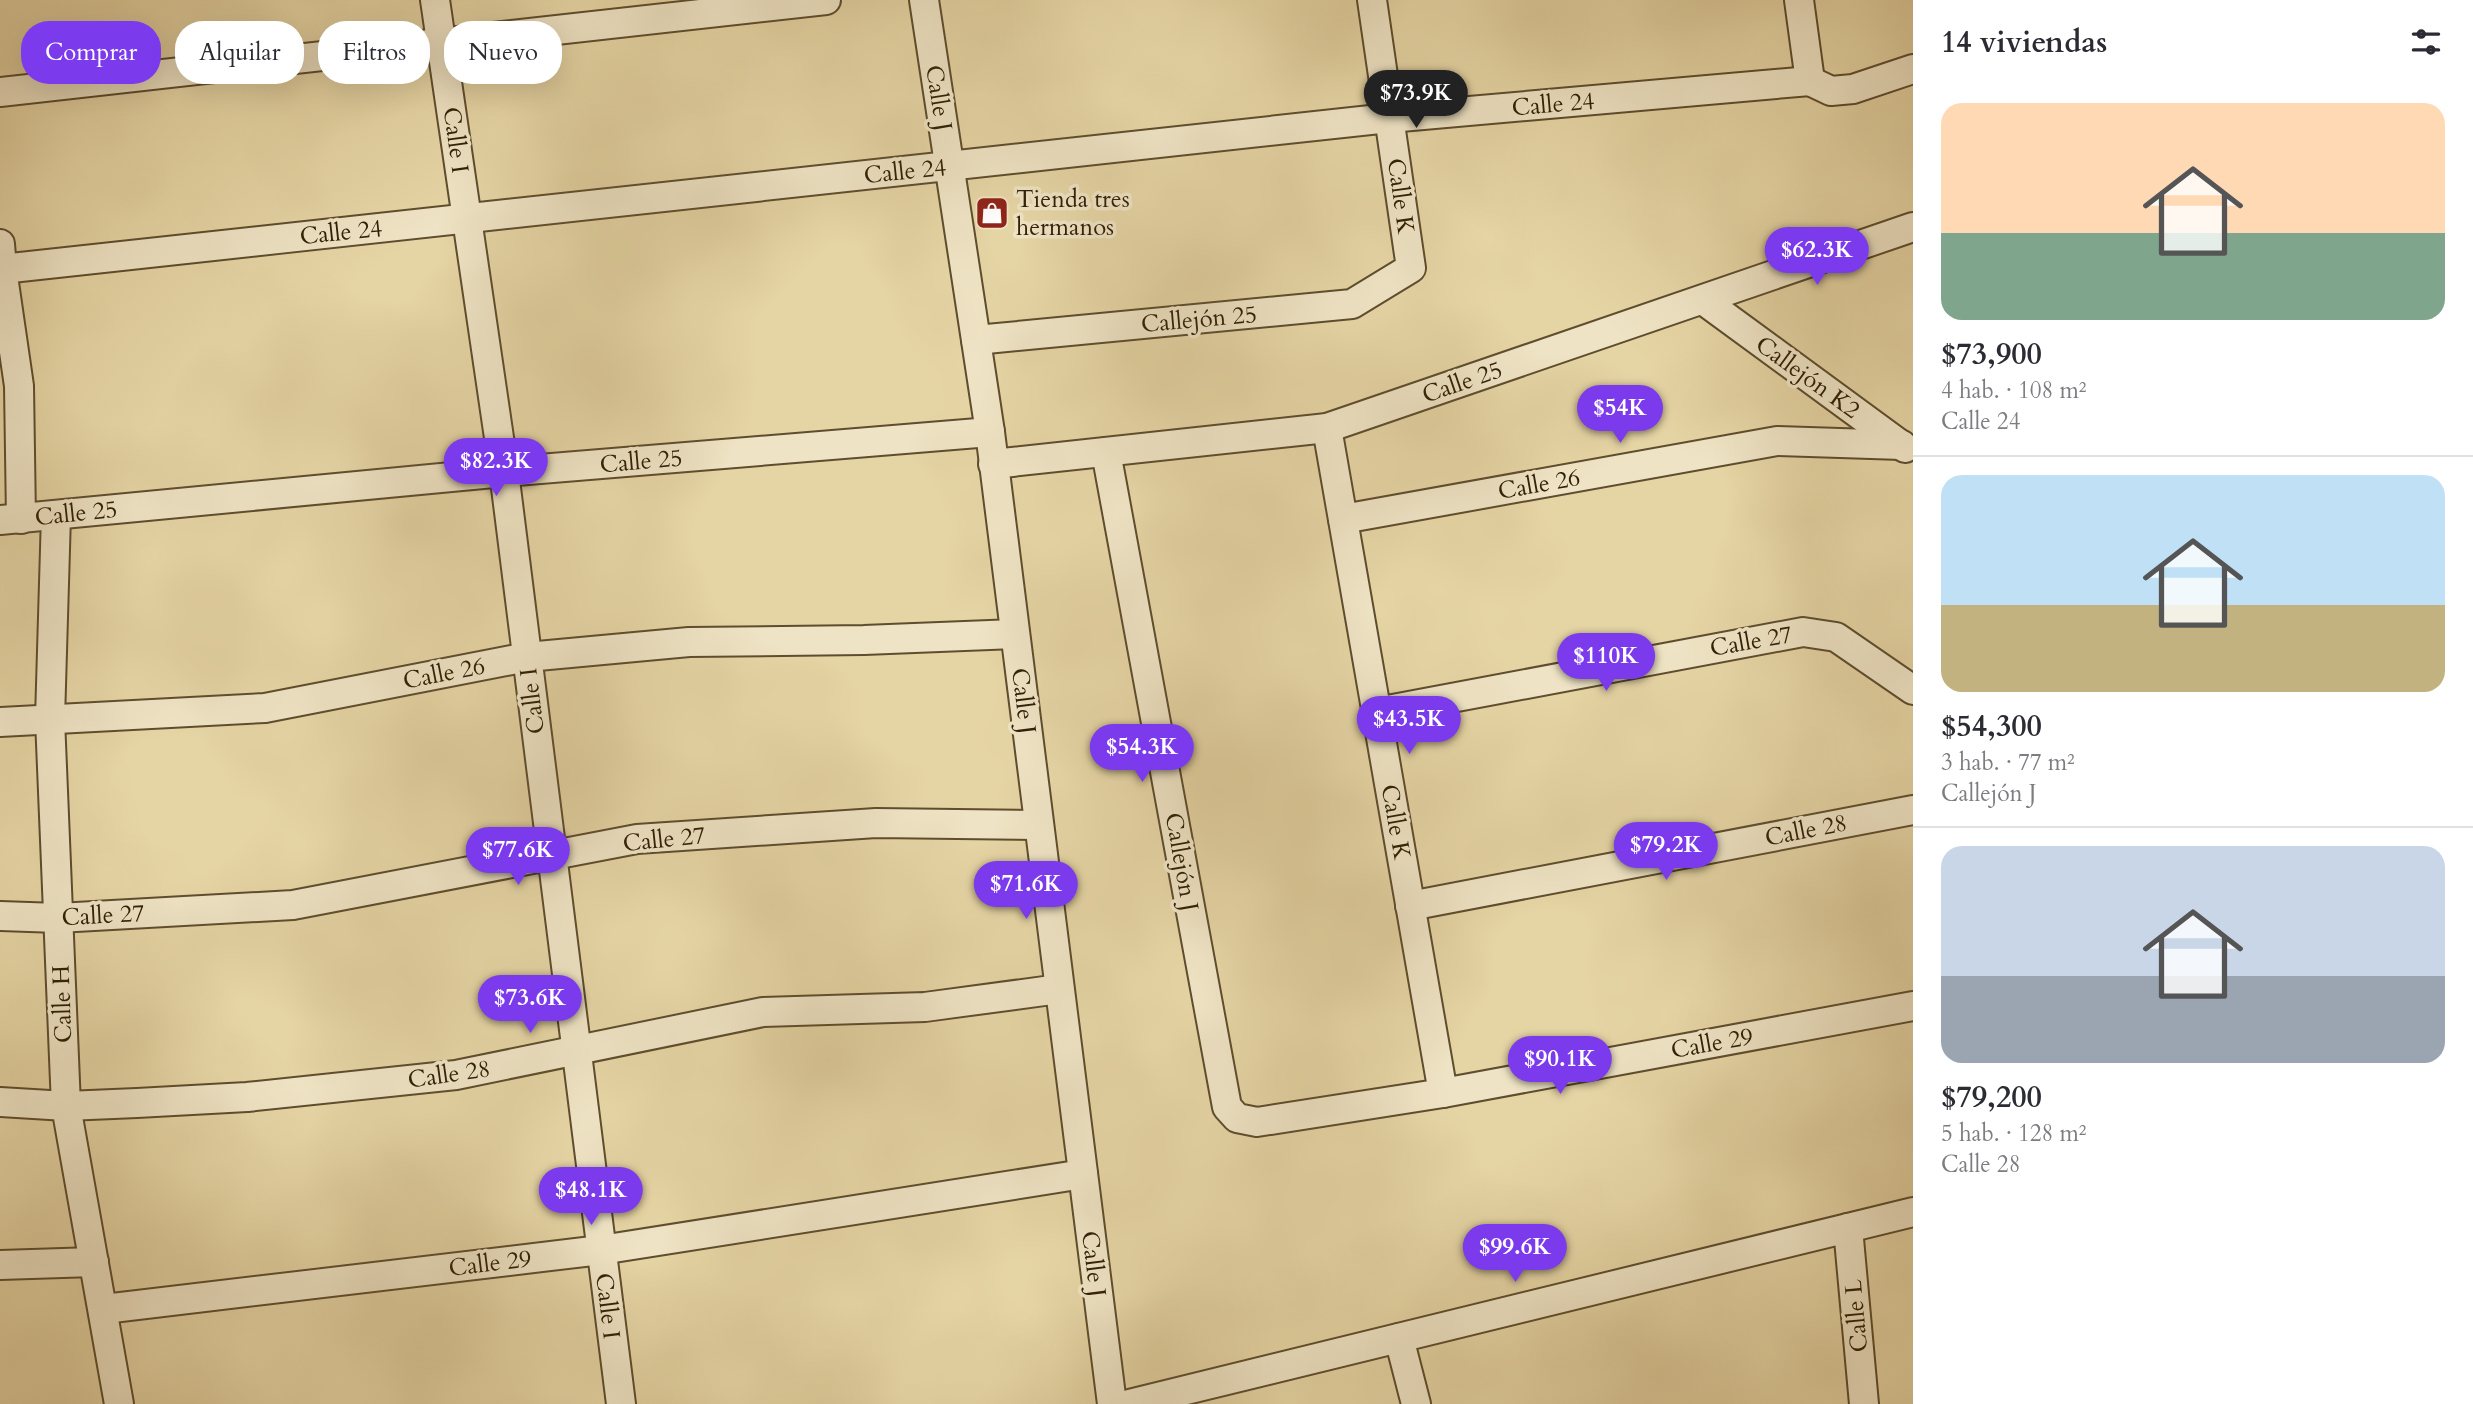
<!DOCTYPE html>
<html lang="es">
<meta charset="utf-8">
<style>
body{margin:0;font-family:Cardo,serif;background:#f7f7f7;color:#2b2b33;height:100vh;display:flex;flex-direction:column;font-size:26px;white-space:nowrap}
*{box-sizing:border-box;margin:0}
p{font-size:23px;color:#7c7c81}
.icon{flex:none;width:38px;height:38px;fill:none;stroke:currentColor;stroke-width:2;stroke-linecap:round;stroke-linejoin:round}
.map{position:relative;flex:1;overflow:hidden}
.side{display:flex;flex-direction:column;background:#fff;width:560px}
.side>*{flex:none}
.top-card{position:absolute;left:21px;top:21px;width:665px;height:63px;display:flex;gap:14px}
.price{position:absolute;translate:-50% -60px;padding:0 16px;border-radius:24px;background:#7c3aed;color:#fff;font-size:23px;line-height:46px;filter:drop-shadow(0 2px 4px #0008)}
.price::after{content:'';position:absolute;left:50%;top:42px;width:21px;height:16px;margin-left:-10px;background:inherit;clip-path:polygon(0 0,100% 0,50% 100%)}
.price.selected{background:#222;color:#fff}
ul{padding:0;list-style:none}
li{display:grid;align-content:center;gap:14px;height:371px;padding:0 28px}
li+li{border-top:2px solid #e1e1e2}
li span{display:grid;place-items:center;height:217px;border-radius:21px;color:#555}
li>.icon{margin-inline-start:auto}
span .icon{width:126px;height:126px;fill:#fffc;stroke-width:1}
li b{font-size:30px}
h2{display:flex;justify-content:space-between;align-items:center;height:84px;padding:0 28px;font-size:30px}
.pill{padding:0 24px;border-radius:28px;background:#fff;box-shadow:0 7px 28px #0002;font-size:24px;line-height:63px}
.pill.selected{background:#7c3aed;color:#fff}
main{display:flex;flex:1;min-height:0}
.map>svg:first-child{display:block}
.lines{fill:none;stroke-linecap:round;stroke-linejoin:round}
.minor-casing{stroke:#5e4d2e;stroke-width:32}
.minor{stroke:#eee3c4;stroke-width:28}
.labels{text-anchor:middle;stroke-width:7;stroke-linejoin:round;paint-order:stroke}
.street-label{font-size:24px;fill:#312007;stroke:#eee3c4}
.poi-label{font-size:24px;fill:#312007;stroke:#eee3c4;text-anchor:start}
</style>
<main>
<div class="map">
<svg width="1913" height="1404" viewBox="0 0 1913 1404">
<rect width="100%" height="100%" fill="#e5d4a4"/>
<filter id="stains"><feTurbulence type="fractalNoise" baseFrequency=".00286" numOctaves="4"/><feColorMatrix values="0 0 0 0 .2 0 0 0 0 .09 0 0 0 0 .02 0 0 0 .5 -.17"/></filter>
<radialGradient id="worn" r=".72"><stop offset=".6" stop-color="#630" stop-opacity="0"/><stop offset="1" stop-color="#630" stop-opacity=".3"/></radialGradient>
<g class="lines">
<defs>
<g id="minor">
<polyline points="435,0 504,472 621,1404"/>
<polyline points="924,0 990,432 1112,1404"/>
<polyline points="1799,0 1810,81"/>
<polyline points="1810,81 1831,91 1853,89 1913,69"/>
<polyline points="0,92 826,0"/>
<polyline points="0,244 2,269 19,386 21,519"/>
<polyline points="2,269 1389,118 1810,81"/>
<polyline points="1703,300 1905,448"/>
<polyline points="976,340 1352,304 1411,268 1372,0"/>
<polyline points="1327,428 1443,1093"/>
<polyline points="1106,452 1227,1107 1237,1118 1257,1122 1443,1093 1913,1006"/>
<polyline points="993,464 1327,428 1913,227"/>
<polyline points="56,515 50,719 66,1106 119,1404"/>
<polyline points="1343,519 1777,441 1902,445"/>
<polyline points="0,520 504,472 990,432"/>
<polyline points="1377,712 1803,632 1836,637 1913,690"/>
<polyline points="0,722 265,708 527,657 689,642 864,640 1015,634"/>
<polyline points="1410,906 1913,810"/>
<polyline points="0,916 58,918 293,905 637,839 876,823 1039,825"/>
<polyline points="0,1102 66,1106 137,1103 247,1097 456,1075 763,1012 925,1007 1059,989"/>
<polyline points="1848,1228 1864,1404"/>
<polyline points="0,1265 94,1262"/>
<polyline points="104,1309 601,1250 1083,1174"/>
<polyline points="1399,1338 1416,1404"/>
<polyline points="1129,1404 1913,1212"/>
</g>
</defs>
<!-- minor casing -->
<use href="#minor" class="minor-casing"/>
<!-- minor -->
<use href="#minor" class="minor"/>
</g>
<!-- icons -->
<defs>
<symbol id="shop-square" viewBox="-11 -11 22 22"><rect x="-9" y="-9" width="18" height="18" rx="4" fill="#8f2418" stroke="#eee3c4"/><path d="M-5-2.5h2.3a2.7 3.5 0 0 1 5.4 0H5L5.5 6h-11ZM-1.5-2.5h3a1.5 2.3 0 0 0-3 0Z" fill="#fff"/></symbol>
</defs>
<g fill-rule="evenodd">
<use href="#shop-square" x="973" y="194" width="38" height="38"/>
</g>
<g class="labels">
<!-- street labels -->
<g class="street-label">
<text transform="translate(939 98) rotate(81)" y="8">Calle J</text>
<text transform="translate(1553 104) rotate(-5)" y="8">Calle 24</text>
<text transform="translate(456 140) rotate(82)" y="8">Calle I</text>
<text transform="translate(905 171) rotate(-6)" y="8">Calle 24</text>
<text transform="translate(1401 196) rotate(82)" y="8">Calle K</text>
<text transform="translate(341 232) rotate(-6)" y="8">Calle 24</text>
<text transform="translate(1199 319) rotate(-5)" y="8">Callejón 25</text>
<text transform="translate(1808 377) rotate(36)" y="8">Callejón K2</text>
<text transform="translate(1462 382) rotate(-19)" y="8">Calle 25</text>
<text transform="translate(641 461) rotate(-5)" y="8">Calle 25</text>
<text transform="translate(1539 484) rotate(-10)" y="8">Calle 26</text>
<text transform="translate(76 513) rotate(-6)" y="8">Calle 25</text>
<text transform="translate(1751 641) rotate(-10)" y="8">Calle 27</text>
<text transform="translate(444 673) rotate(-11)" y="8">Calle 26</text>
<text transform="translate(532 701) rotate(-97)" y="8">Calle I</text>
<text transform="translate(1024 701) rotate(83)" y="8">Calle J</text>
<text transform="translate(1396 822) rotate(80)" y="8">Calle K</text>
<text transform="translate(1806 830) rotate(-11)" y="8">Calle 28</text>
<text transform="translate(664 839) rotate(-6)" y="8">Calle 27</text>
<text transform="translate(1182 862) rotate(80)" y="8">Callejón J</text>
<text transform="translate(103 915) rotate(-3)" y="8">Calle 27</text>
<text transform="translate(62 1004) rotate(-92)" y="8">Calle H</text>
<text transform="translate(1712 1043) rotate(-10)" y="8">Calle 29</text>
<text transform="translate(449 1074) rotate(-8)" y="8">Calle 28</text>
<text transform="translate(490 1263) rotate(-7)" y="8">Calle 29</text>
<text transform="translate(1094 1264) rotate(83)" y="8">Calle J</text>
<text transform="translate(608 1306) rotate(83)" y="8">Calle I</text>
<text transform="translate(1856 1316) rotate(-95)" y="8">Calle L</text>
</g>
<!-- poi labels -->
<g class="poi-label">
<text x="1016" y="207">Tienda tres<tspan x="1016" dy="28">hermanos</tspan></text>
</g>
</g>
<rect width="100%" height="100%" filter="url(#stains)"/>
<rect width="100%" height="100%" fill="url(#worn)"/>
</svg>
<b class="price selected" style="left:1416px;top:130px">$73.9K</b>
<b class="price" style="left:1817px;top:287px">$62.3K</b>
<b class="price" style="left:1620px;top:445px">$54K</b>
<b class="price" style="left:496px;top:498px">$82.3K</b>
<b class="price" style="left:1606px;top:693px">$110K</b>
<b class="price" style="left:1409px;top:756px">$43.5K</b>
<b class="price" style="left:1142px;top:784px">$54.3K</b>
<b class="price" style="left:1666px;top:882px">$79.2K</b>
<b class="price" style="left:518px;top:887px">$77.6K</b>
<b class="price" style="left:1026px;top:921px">$71.6K</b>
<b class="price" style="left:530px;top:1035px">$73.6K</b>
<b class="price" style="left:1560px;top:1096px">$90.1K</b>
<b class="price" style="left:591px;top:1227px">$48.1K</b>
<b class="price" style="left:1515px;top:1284px">$99.6K</b>
<div class="top-card">
<a class="pill selected">Comprar</a>
<a class="pill">Alquilar</a>
<a class="pill">Filtros</a>
<a class="pill">Nuevo</a>
</div>
</div>
<section class="side">
<h2>14 viviendas<svg class="icon" aria-label="filters" viewBox="0 0 24 24"><path d="M4 7h16M4 17h16"/><circle cx="9" cy="7" r="2"/><circle cx="15" cy="17" r="2"/></svg></h2>
<ul>
<li><span style="background:linear-gradient(#ffd9b3 60%,#7fa58c 0)"><svg class="icon" aria-label="home" viewBox="0 0 24 24"><path d="M3 11l9-7 9 7M6 9v11h12V9"/></svg></span><div><b>$73,900</b><p>4 hab. · 108 m²</p><p>Calle 24</p></div></li>
<li><span style="background:linear-gradient(#bfe0f5 60%,#c2b280 0)"><svg class="icon" aria-label="home" viewBox="0 0 24 24"><path d="M3 11l9-7 9 7M6 9v11h12V9"/></svg></span><div><b>$54,300</b><p>3 hab. · 77 m²</p><p>Callejón J</p></div></li>
<li><span style="background:linear-gradient(#c9d6e8 60%,#9aa5b1 0)"><svg class="icon" aria-label="home" viewBox="0 0 24 24"><path d="M3 11l9-7 9 7M6 9v11h12V9"/></svg></span><div><b>$79,200</b><p>5 hab. · 128 m²</p><p>Calle 28</p></div></li>
</ul>
</section>
</main>
